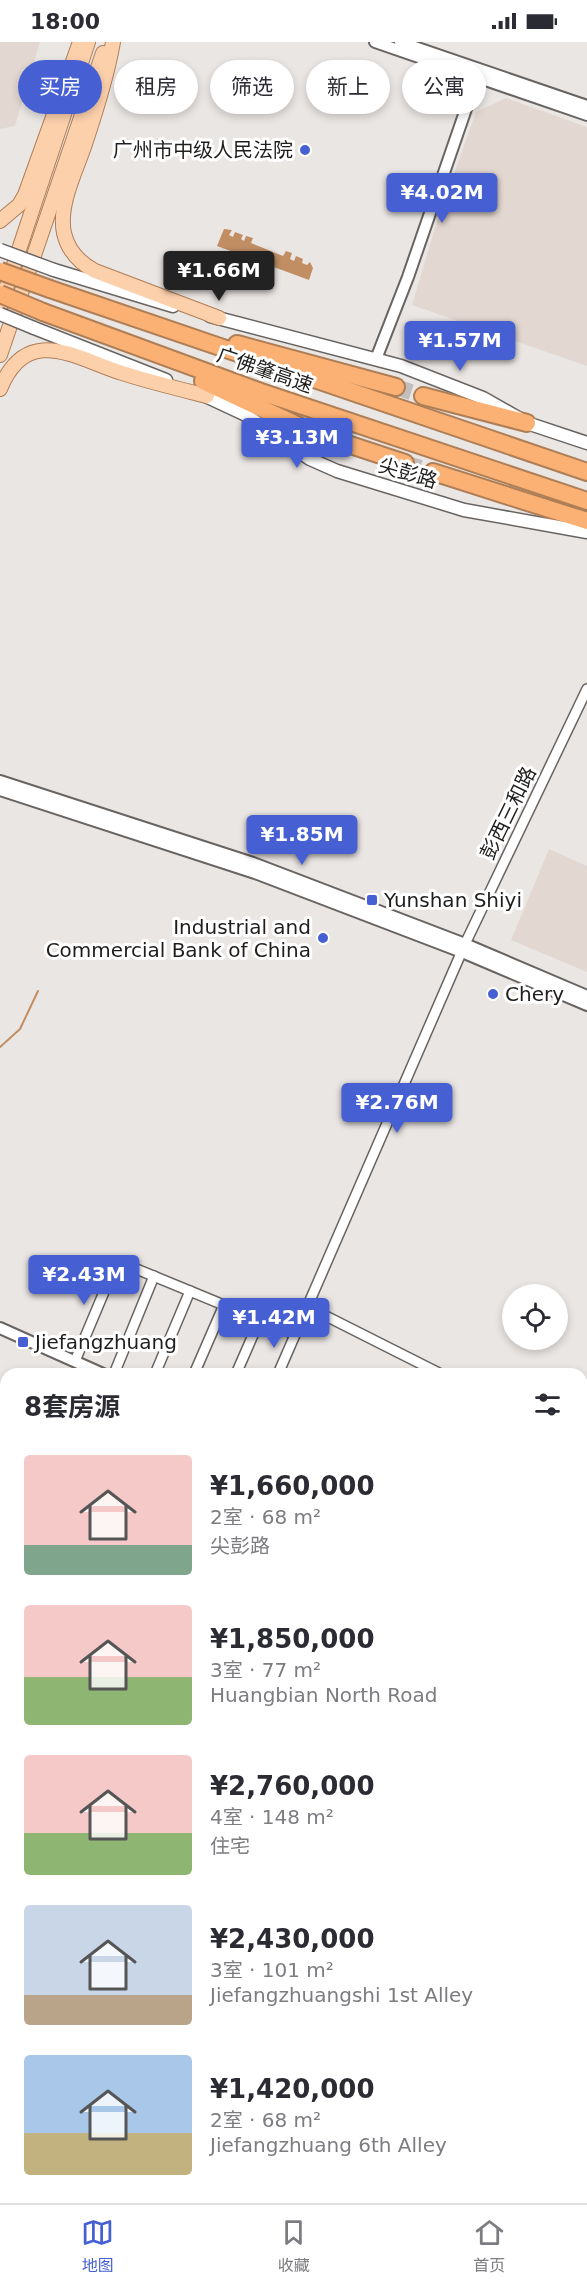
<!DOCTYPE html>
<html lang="zh">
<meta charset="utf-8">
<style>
body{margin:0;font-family:"DejaVu Sans","Noto Sans SC",sans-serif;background:#f2f2f3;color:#2b2b33;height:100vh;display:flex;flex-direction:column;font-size:22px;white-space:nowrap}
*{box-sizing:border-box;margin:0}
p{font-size:20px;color:#7c7c81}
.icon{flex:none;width:33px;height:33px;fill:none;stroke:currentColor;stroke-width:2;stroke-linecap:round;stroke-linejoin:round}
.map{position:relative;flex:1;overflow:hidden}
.details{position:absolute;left:0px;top:1326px;width:588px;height:836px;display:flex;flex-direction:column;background:#fff;border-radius:18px 18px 0 0;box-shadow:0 3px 9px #0003}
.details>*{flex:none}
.hud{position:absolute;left:18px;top:18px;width:552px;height:54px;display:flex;gap:12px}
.controls{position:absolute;left:502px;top:1242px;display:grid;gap:12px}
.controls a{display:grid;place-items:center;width:66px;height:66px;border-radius:50%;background:#fff;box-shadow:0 3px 9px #0003;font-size:30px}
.price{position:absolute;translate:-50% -51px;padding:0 14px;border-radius:6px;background:#4660d3;color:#fff;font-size:20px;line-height:39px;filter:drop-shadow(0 2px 3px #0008)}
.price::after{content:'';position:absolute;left:50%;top:36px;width:18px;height:14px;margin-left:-9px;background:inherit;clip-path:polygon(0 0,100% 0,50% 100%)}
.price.active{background:#222;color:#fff}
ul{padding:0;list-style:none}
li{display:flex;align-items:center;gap:18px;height:150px;padding:0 24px}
li span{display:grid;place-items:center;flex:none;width:168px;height:120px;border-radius:6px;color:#555}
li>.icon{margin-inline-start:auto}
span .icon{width:72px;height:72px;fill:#fffc;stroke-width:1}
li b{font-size:26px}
h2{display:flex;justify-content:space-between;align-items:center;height:72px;padding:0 24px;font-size:26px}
.chip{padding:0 21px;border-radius:27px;background:#fff;box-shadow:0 3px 9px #0003;font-size:21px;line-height:54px}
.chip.active{background:#4660d3;color:#fff}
.status{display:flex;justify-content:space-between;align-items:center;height:42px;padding:0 30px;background:#fff;direction:ltr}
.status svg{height:16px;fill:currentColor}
.tab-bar{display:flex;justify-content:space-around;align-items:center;height:84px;border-top:2px solid #e1e1e2;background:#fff;font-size:16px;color:#7c7c81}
.tab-bar a{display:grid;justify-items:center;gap:3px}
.tab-bar .active{color:#4660d3}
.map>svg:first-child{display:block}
.built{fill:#e3d8d1}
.green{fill:#fecba2}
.water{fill:#c18e64}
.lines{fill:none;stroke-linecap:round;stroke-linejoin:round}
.stream{stroke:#c18e64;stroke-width:2}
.motorway-tunnel{stroke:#c1bebc;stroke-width:16;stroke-dasharray:16 8;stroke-linecap:butt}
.pedestrian-casing{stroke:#686462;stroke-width:10}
.minor-casing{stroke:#686462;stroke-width:12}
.tertiary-casing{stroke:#686462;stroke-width:14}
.secondary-casing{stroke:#686462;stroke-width:15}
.primary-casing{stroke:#ae7e56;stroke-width:16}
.trunk-casing{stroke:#ae7e56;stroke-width:18}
.motorway-casing{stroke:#ae7e56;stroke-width:20}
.pedestrian{stroke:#fff;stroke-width:7}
.minor{stroke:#fff;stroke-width:9}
.tertiary{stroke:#fff;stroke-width:10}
.secondary{stroke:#fff;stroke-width:12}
.primary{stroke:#fdd0ac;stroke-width:14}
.trunk{stroke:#fcc090;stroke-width:15}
.motorway{stroke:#fbb174;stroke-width:16}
.secondary-bridge-casing{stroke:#686462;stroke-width:15;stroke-linecap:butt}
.motorway-bridge-casing{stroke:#ae7e56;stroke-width:20;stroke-linecap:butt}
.secondary-bridge{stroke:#fff;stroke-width:12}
.motorway-bridge{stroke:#fbb174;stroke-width:16}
.poi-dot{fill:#4660d3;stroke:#fff;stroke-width:2}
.labels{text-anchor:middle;stroke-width:6;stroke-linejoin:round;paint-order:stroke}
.poi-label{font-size:20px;fill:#1f1e1d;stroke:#fff;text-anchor:start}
.street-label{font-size:20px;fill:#1f1e1d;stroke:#fff}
</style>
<div class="status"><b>18:00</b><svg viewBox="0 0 49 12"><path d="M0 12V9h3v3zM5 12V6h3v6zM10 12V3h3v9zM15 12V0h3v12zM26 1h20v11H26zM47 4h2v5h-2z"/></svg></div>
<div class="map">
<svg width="587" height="2161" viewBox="0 0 587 2161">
<rect width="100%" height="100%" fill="#eae6e4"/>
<!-- built -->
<g class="built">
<polygon points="0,0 40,0 15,84 0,87"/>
<polygon points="506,56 587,85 587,324 412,263 436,182 476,70"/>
<polygon points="549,807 587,824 587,930 511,898"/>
</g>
<!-- green -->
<g class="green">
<polygon points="582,1822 587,1823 587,2097 582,2110"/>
<polygon points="226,2156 564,2156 562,2161 223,2161"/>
</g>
<!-- water -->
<polygon class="water" points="224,187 232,188 229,193 233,195 235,190 243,193 241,197 244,199 246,194 253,196 251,201 283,214 286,209 292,211 290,217 294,219 296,214 303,217 302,221 307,223 310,220 313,226 309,238 217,204"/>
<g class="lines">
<!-- stream -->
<g class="stream">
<polyline points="0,1005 20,987 38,949"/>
<polyline points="0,1940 6,1940"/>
<polyline points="133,2156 135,2161"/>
</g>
<!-- motorway-tunnel -->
<g class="motorway-tunnel">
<polyline points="396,345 423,354"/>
<polyline points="405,421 433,430"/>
</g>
<defs>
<g id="pedestrian">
<polyline points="582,1855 587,1859"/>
<polyline points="582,1939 587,1935"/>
<polyline points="335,2156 336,2161"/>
<polyline points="511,2161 512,2156"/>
</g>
<g id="minor">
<polyline points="306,1264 441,1332"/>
<polyline points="75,1319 117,1219 294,1292"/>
<polyline points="114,1332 154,1234"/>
<polyline points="155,1332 190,1249"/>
<polyline points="194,1332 224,1263"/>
<polyline points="236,1332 260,1277"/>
<polyline points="278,1332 465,902 587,647"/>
<polyline points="582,1400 587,1402"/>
</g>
<g id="tertiary">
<polyline points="375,0 587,73"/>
<polyline points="400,0 587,64"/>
<polyline points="376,317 408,235 477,35"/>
<polyline points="0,739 253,821 465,902 587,954"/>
<polyline points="0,748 255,831 462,910 587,963"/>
<polyline points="0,1286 103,1332"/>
<polyline points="582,1523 587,1525"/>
<polyline points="0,2024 6,2024"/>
<polyline points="0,2037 6,2037"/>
</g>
<g id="secondary">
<polyline points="54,228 173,264"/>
<polyline points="210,274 401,324 483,356 527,381 587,401"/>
<polyline points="34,286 166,338"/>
<polyline points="199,351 244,372 310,417 337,429 464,468 587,490"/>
</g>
<g id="primary">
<path d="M113,0c-6,35 -17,69 -28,102 -9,27 -27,61 -21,89 4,18 16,30 31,38l124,47"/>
<polyline points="0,179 19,163 25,153 80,0"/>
<polyline points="0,265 88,0"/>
<polyline points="0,313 103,11"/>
<path d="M0,347c27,-66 75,-31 122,-16 28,9 57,16 85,23"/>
</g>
<g id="trunk">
<polyline points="582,1550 587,1542"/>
<polyline points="582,1583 587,1576"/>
<polyline points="188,2161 191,2156"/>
<polyline points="209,2161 212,2156"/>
</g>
<g id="motorway">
<polyline points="50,247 587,430"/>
<polyline points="43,270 261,350 587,459"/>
<polyline points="237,302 396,345"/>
<polyline points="203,339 314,391 405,421"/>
<polyline points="423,354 527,381"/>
<polyline points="433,430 587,479"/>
</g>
</defs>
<!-- pedestrian casing -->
<use href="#pedestrian" class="pedestrian-casing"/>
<!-- minor casing -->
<use href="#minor" class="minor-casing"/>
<!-- tertiary casing -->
<use href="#tertiary" class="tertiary-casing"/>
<!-- secondary casing -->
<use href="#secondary" class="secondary-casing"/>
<!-- primary casing -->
<use href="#primary" class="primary-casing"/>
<!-- trunk casing -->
<use href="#trunk" class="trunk-casing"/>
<!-- motorway casing -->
<use href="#motorway" class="motorway-casing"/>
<!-- pedestrian -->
<use href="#pedestrian" class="pedestrian"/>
<!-- minor -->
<use href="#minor" class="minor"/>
<!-- tertiary -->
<use href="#tertiary" class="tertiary"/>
<!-- secondary -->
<use href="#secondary" class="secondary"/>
<!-- primary -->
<use href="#primary" class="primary"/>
<!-- trunk -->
<use href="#trunk" class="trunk"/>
<!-- motorway -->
<use href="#motorway" class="motorway"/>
<defs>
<g id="secondary-bridge">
<polyline points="0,208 54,228"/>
<polyline points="0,272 34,286"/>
</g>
<g id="motorway-bridge">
<polyline points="0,229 50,247"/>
<polyline points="0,252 43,270"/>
</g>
</defs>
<!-- secondary-bridge casing -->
<use href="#secondary-bridge" class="secondary-bridge-casing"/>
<!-- motorway-bridge casing -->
<use href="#motorway-bridge" class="motorway-bridge-casing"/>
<!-- secondary-bridge -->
<use href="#secondary-bridge" class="secondary-bridge"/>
<!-- motorway-bridge -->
<use href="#motorway-bridge" class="motorway-bridge"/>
</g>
<!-- markers -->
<g class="poi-dot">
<circle cx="305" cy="108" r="6"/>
<rect x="366" y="852" width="12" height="12" rx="3"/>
<circle cx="323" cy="896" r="6"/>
<circle cx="493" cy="952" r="6"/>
<rect x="17" y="1294" width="12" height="12" rx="3"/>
</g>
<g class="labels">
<!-- poi labels -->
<g class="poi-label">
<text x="293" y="115" text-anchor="end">广州市中级人民法院</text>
<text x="384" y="865">Yunshan Shiyi</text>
<text x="311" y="892" text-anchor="end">Industrial and<tspan x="311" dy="23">Commercial Bank of China</tspan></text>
<text x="505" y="959">Chery</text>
<text x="35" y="1307">Jiefangzhuang</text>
</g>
<!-- street labels -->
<g class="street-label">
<text transform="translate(265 328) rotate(19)" y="7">广佛肇高速</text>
<text transform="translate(408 431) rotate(17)" y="7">尖彭路</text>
<text transform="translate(508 771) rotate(-64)" y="7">彭西三和路</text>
</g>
</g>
</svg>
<div class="controls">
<a><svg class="icon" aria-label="locate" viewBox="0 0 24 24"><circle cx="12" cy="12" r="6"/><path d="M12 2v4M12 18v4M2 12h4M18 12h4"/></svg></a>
</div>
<b class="price" style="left:442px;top:182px">¥4.02M</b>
<b class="price active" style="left:219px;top:260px">¥1.66M</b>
<b class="price" style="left:460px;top:330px">¥1.57M</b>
<b class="price" style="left:297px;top:427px">¥3.13M</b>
<b class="price" style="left:302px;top:824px">¥1.85M</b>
<b class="price" style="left:397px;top:1092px">¥2.76M</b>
<b class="price" style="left:84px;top:1264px">¥2.43M</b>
<b class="price" style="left:274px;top:1307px">¥1.42M</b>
<div class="hud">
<a class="chip active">买房</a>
<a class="chip">租房</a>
<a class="chip">筛选</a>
<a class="chip">新上</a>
<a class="chip">公寓</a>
</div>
<section class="details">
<h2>8套房源<svg class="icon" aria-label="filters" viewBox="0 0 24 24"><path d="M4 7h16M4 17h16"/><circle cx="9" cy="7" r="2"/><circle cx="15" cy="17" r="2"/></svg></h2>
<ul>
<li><span style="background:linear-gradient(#f6c9c9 75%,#7fa58c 0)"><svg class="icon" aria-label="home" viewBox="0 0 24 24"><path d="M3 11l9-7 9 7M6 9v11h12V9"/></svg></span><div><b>¥1,660,000</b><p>2室 · 68 m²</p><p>尖彭路</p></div></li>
<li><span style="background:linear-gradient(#f6c9c9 60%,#8fb573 0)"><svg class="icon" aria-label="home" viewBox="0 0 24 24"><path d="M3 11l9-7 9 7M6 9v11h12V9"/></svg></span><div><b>¥1,850,000</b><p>3室 · 77 m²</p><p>Huangbian North Road</p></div></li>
<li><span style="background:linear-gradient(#f6c9c9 65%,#8fb573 0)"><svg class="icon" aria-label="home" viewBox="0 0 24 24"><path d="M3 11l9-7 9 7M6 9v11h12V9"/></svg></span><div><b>¥2,760,000</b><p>4室 · 148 m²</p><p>住宅</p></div></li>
<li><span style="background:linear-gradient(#c9d6e8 75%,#b9a48a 0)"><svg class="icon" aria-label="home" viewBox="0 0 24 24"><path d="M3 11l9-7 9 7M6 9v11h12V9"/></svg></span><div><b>¥2,430,000</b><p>3室 · 101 m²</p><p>Jiefangzhuangshi 1st Alley</p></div></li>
<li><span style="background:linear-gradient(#a9c7e8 65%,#c2b280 0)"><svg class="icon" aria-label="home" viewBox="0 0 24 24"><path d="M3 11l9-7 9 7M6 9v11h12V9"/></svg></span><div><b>¥1,420,000</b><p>2室 · 68 m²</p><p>Jiefangzhuang 6th Alley</p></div></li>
</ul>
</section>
</div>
<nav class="tab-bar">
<a class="active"><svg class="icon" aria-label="map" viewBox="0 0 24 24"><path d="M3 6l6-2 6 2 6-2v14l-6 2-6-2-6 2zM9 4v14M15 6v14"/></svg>地图</a>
<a><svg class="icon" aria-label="saved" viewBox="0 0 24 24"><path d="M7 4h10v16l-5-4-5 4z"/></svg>收藏</a>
<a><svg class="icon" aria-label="home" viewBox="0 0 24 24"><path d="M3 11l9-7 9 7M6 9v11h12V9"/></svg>首页</a>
</nav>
